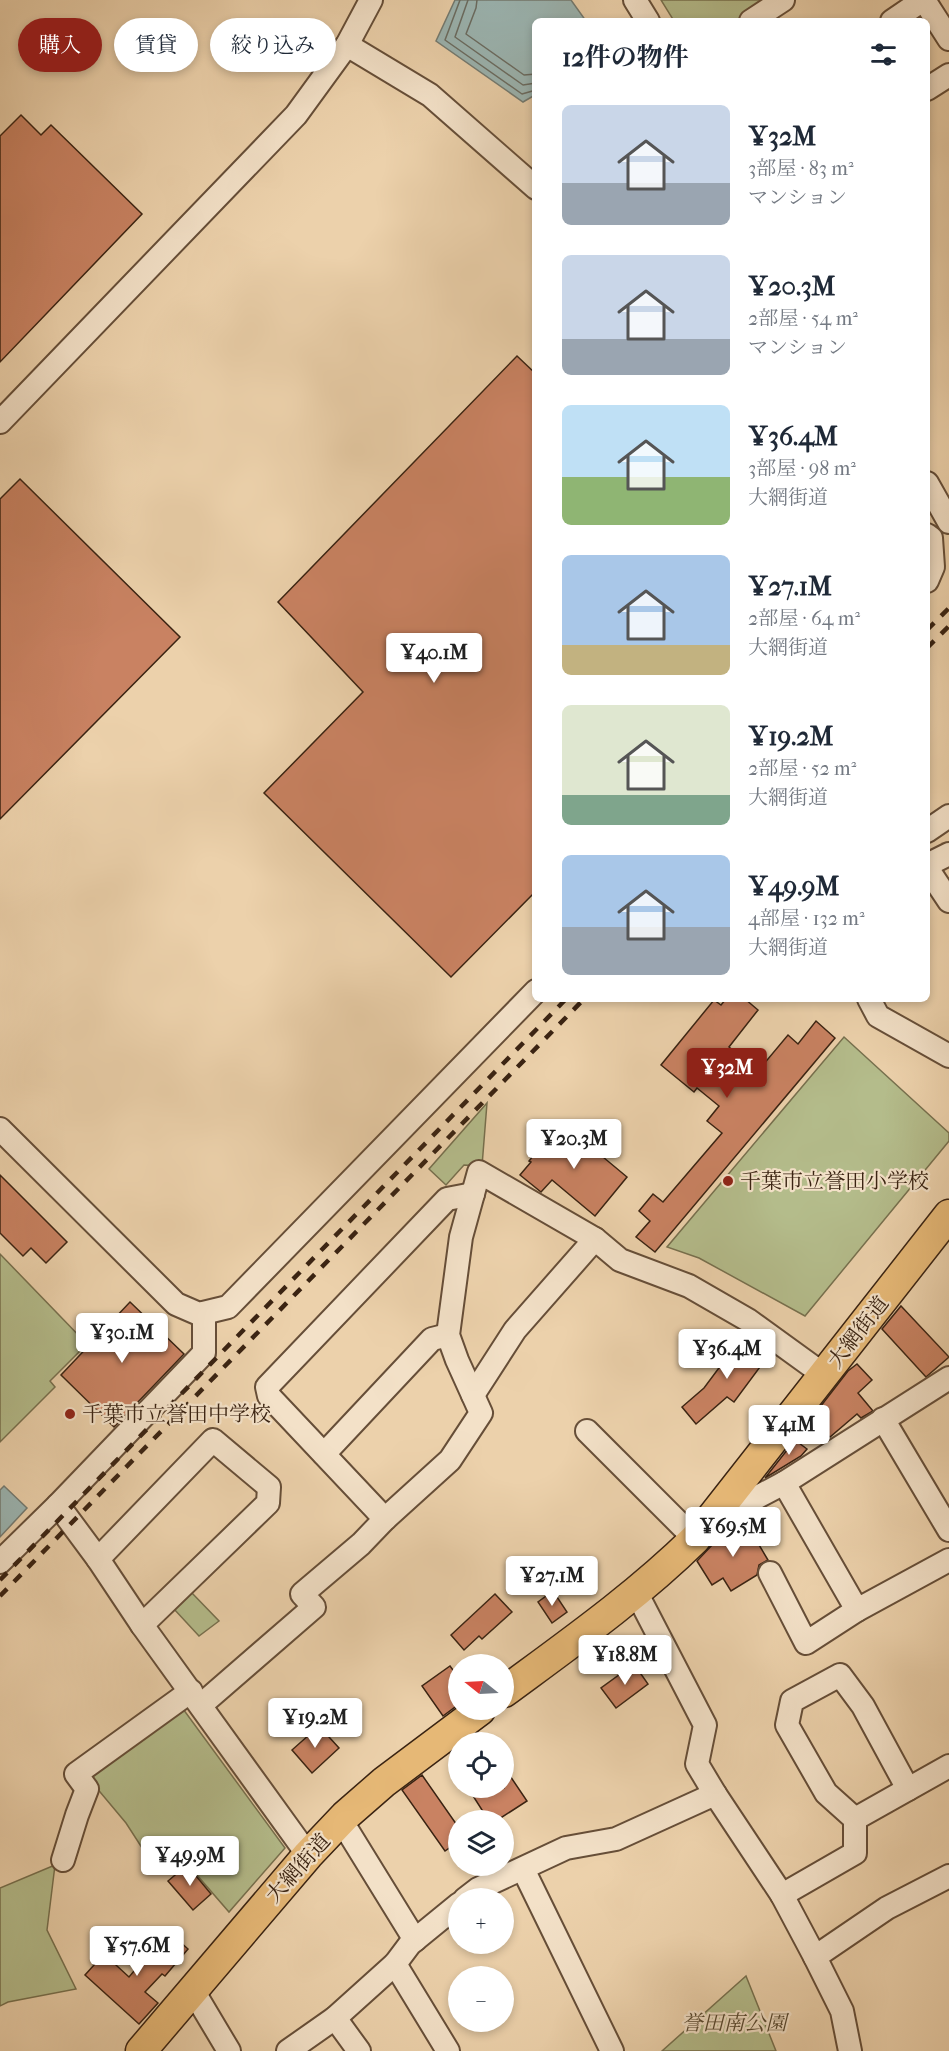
<!DOCTYPE html>
<html lang="ja">
<meta charset="utf-8">
<style>
body{margin:0;font-family:"IM FELL French Canon","Noto Serif JP",serif;background:#f6f6f7;color:#1f2937;height:100vh;display:flex;flex-direction:column;font-size:22px;white-space:nowrap}
*{box-sizing:border-box;margin:0}
p{font-size:20px;color:#747a83}
.icon{flex:none;width:33px;height:33px;fill:none;stroke:currentColor;stroke-width:2;stroke-linecap:round;stroke-linejoin:round}
.map{position:relative;flex:1;overflow:hidden}
.sheet{position:absolute;left:532px;top:18px;width:398px;height:984px;display:flex;flex-direction:column;background:#fff;border-radius:9px;box-shadow:0 3px 9px #0003}
.sheet>*{flex:none}
.hud{position:absolute;left:18px;top:18px;width:424px;height:54px;display:flex;gap:12px}
.needle{width:39px;rotate:288deg}
.fabs{position:absolute;left:448px;top:1654px;display:grid;gap:12px}
.fabs a{display:grid;place-items:center;width:66px;height:66px;border-radius:50%;background:#fff;box-shadow:0 3px 9px #0003;font-size:30px}
.price{position:absolute;translate:-50% -51px;padding:0 14px;border-radius:6px;background:#fff;color:#222;font-size:20px;line-height:39px;filter:drop-shadow(0 2px 3px #0008)}
.price::after{content:'';position:absolute;left:50%;top:36px;width:18px;height:14px;margin-left:-9px;background:inherit;clip-path:polygon(0 0,100% 0,50% 100%)}
.price.on{background:#8f2418;color:#fff}
ul{padding:0;list-style:none}
li{display:flex;align-items:center;gap:18px;height:150px;padding:0 30px}
li span{display:grid;place-items:center;flex:none;width:168px;height:120px;border-radius:9px;color:#555}
li>.icon{margin-inline-start:auto}
span .icon{width:72px;height:72px;fill:#fffc;stroke-width:1}
li b{font-size:26px}
h2{display:flex;justify-content:space-between;align-items:center;height:72px;padding:0 30px;font-size:26px}
.chip{padding:0 21px;border-radius:27px;background:#fff;box-shadow:0 3px 9px #0003;font-size:21px;line-height:54px}
.chip.on{background:#8f2418;color:#fff}
.map>svg:first-child{display:block}
.green{fill:#b4bc8b;stroke:#77704e;stroke-width:1.5}
.water{fill:#9bb5b2;stroke:#747b72;stroke-width:1.5}
.lines{fill:none;stroke-linecap:round;stroke-linejoin:round}
.shore{stroke:#6a6c62;stroke-width:1.5}
.building{fill:#c98262;stroke:#3a2312;stroke-width:1.5}
.minor-casing{stroke:#664e38;stroke-width:26}
.major-casing{stroke:#3a2312;stroke-width:33}
.minor{stroke:#f3e1c8;stroke-width:22}
.major{stroke:#e6b876;stroke-width:30}
.rail{stroke:#3a2312;stroke-width:4.5;stroke-dasharray:10 10;stroke-linecap:butt}
.poi-dot{fill:#8f2418;stroke:#f3e1c8;stroke-width:2}
.labels{text-anchor:middle;stroke-width:4.5;stroke-linejoin:round;paint-order:stroke}
.poi-label{font-size:21px;fill:#3a2312;stroke:#f3e1c8;text-anchor:start}
.street-label{font-size:21px;fill:#3a2312;stroke:#f3e1c8}
.park-label{font-size:21px;font-style:italic;fill:#584930;stroke:#f3e1c8}
</style>
<div class="map">
<svg width="949" height="2051" viewBox="0 0 949 2051">
<rect width="100%" height="100%" fill="#ecd1ab"/>
<filter id="stains"><feTurbulence type="fractalNoise" baseFrequency=".00333" numOctaves="4"/><feColorMatrix values="0 0 0 0 .2 0 0 0 0 .09 0 0 0 0 .02 0 0 0 .5 -.17"/></filter>
<radialGradient id="worn" r=".72"><stop offset=".6" stop-color="#630" stop-opacity="0"/><stop offset="1" stop-color="#630" stop-opacity=".3"/></radialGradient>
<!-- green -->
<g class="green">
<polygon points="661,0 777,0 745,21 674,21"/>
<polygon points="844,1037 949,1133 949,1141 805,1316 699,1258 667,1247"/>
<polygon points="487,1103 482,1166 464,1165 446,1185 429,1169"/>
<polygon points="0,1254 87,1344 50,1381 55,1387 0,1442"/>
<polygon points="191,1592 219,1621 199,1636 174,1609"/>
<polygon points="175,1698 285,1848 229,1912 183,1859 157,1871 126,1823 85,1774"/>
<polygon points="55,1865 47,1930 76,1989 8,2002 0,2006 0,1888"/>
<polygon points="746,1976 776,2051 662,2051"/>
</g>
<!-- water -->
<g class="water">
<polygon points="455,0 571,0 586,21 536,21 535,95 523,102 436,41"/>
<polygon points="4,1486 27,1508 0,1537 0,1490"/>
</g>
<g class="lines">
<!-- shore -->
<g class="shore">
<polyline points="460,0 445,40 522,94 536,90"/>
<polyline points="468,0 455,37 523,85 536,83"/>
<polyline points="477,0 476,8 466,34 524,75 536,74"/>
</g>
</g>
<!-- building -->
<g class="building">
<polygon points="21,115 41,135 51,125 142,214 0,362 0,136"/>
<polygon points="517,356 536,374 536,891 451,977 264,793 363,692 278,602"/>
<polygon points="20,479 180,637 0,819 0,499"/>
<polygon points="726,999 745,999 758,1010 729,1047 758,1071 788,1035 798,1044 816,1021 835,1038 655,1252 636,1237 650,1221 639,1211 653,1194 663,1202 722,1133 707,1121 719,1106 697,1088 694,1092 661,1065 714,1000 721,1005"/>
<polygon points="561,1122 627,1177 595,1216 552,1180 541,1192 520,1175 531,1162 529,1161"/>
<polygon points="0,1175 67,1242 46,1263 31,1248 23,1256 0,1233"/>
<polygon points="130,1302 184,1354 114,1427 61,1375"/>
<polygon points="901,1306 949,1357 926,1377 882,1329"/>
<polygon points="742,1337 768,1356 734,1402 727,1397 696,1424 682,1407 704,1388"/>
<polygon points="857,1364 872,1380 858,1393 873,1411 861,1418 857,1414 830,1437 810,1420 848,1371"/>
<polygon points="795,1440 807,1449 801,1456 765,1478"/>
<polygon points="746,1523 768,1560 759,1565 757,1575 731,1591 723,1578 712,1585 697,1561 714,1543"/>
<polygon points="553,1591 567,1612 552,1623 538,1602"/>
<polygon points="495,1594 512,1612 482,1639 479,1636 464,1650 451,1635"/>
<polygon points="634,1664 648,1684 616,1708 601,1688"/>
<polygon points="450,1666 459,1678 459,1704 443,1716 422,1686"/>
<polygon points="319,1726 339,1748 312,1773 292,1750"/>
<polygon points="504,1767 527,1801 496,1821 489,1821 468,1788 504,1788"/>
<polygon points="422,1775 459,1828 459,1841 445,1851 402,1790"/>
<polygon points="187,1865 211,1894 193,1910 168,1881"/>
<polygon points="168,1931 188,1949 165,1976 162,1974 145,1992 158,2003 139,2024 85,1975 104,1954 129,1977"/>
</g>
<g class="lines">
<defs>
<g id="minor">
<polyline points="635,0 648,21"/>
<polyline points="924,0 949,39"/>
<polyline points="751,21 783,0"/>
<polyline points="892,21 923,0"/>
<polyline points="347,45 430,95 536,188"/>
<polyline points="927,89 949,75"/>
<polyline points="0,422 296,115 347,45 371,0"/>
<polyline points="927,483 949,522"/>
<polyline points="927,535 931,538 933,567 927,581"/>
<polyline points="927,831 949,816"/>
<polyline points="927,865 949,854"/>
<polyline points="927,868 949,901"/>
<polyline points="869,999 878,1016 949,1056"/>
<polyline points="0,1129 176,1304 199,1314 228,1307 536,991"/>
<polyline points="473,1395 515,1330 595,1239"/>
<polyline points="883,1419 949,1530"/>
<polyline points="587,1431 695,1539"/>
<polyline points="324,1454 432,1339 448,1335"/>
<polyline points="784,1483 857,1610 949,1560"/>
<polyline points="58,1505 98,1559 142,1625 308,1855"/>
<polyline points="385,1519 269,1396 267,1387 447,1199 473,1194"/>
<polyline points="712,1521 784,1483 949,1378"/>
<polyline points="98,1559 213,1440 269,1487 268,1503 142,1625"/>
<polyline points="0,1562 58,1505 204,1353 204,1313"/>
<polyline points="770,1573 806,1643 857,1610"/>
<polyline points="636,1592 705,1725 697,1764 715,1794"/>
<polyline points="201,1705 314,1607 302,1594 361,1544 385,1519 450,1460 481,1413 457,1360 448,1335 461,1237 479,1172 595,1239 620,1260 689,1286 748,1320 824,1375"/>
<polyline points="855,1819 949,1766"/>
<polyline points="341,1820 415,1940"/>
<polyline points="63,1860 77,1815 87,1789 76,1774 191,1691"/>
<polyline points="523,1869 612,2051"/>
<polyline points="782,1895 855,1853 855,1819 826,1793 787,1725 792,1701 840,1675 863,1706 908,1789"/>
<polyline points="465,1899 478,1889 566,1848 616,1839 715,1794 782,1895 815,1957 842,2011 850,2051"/>
<polyline points="815,1957 887,1908 949,1876"/>
<polyline points="395,1964 448,2051"/>
<polyline points="192,1989 229,2051"/>
<polyline points="335,2018 359,2051"/>
<polyline points="288,2051 335,2018 395,1964 410,1944 459,1904"/>
</g>
<g id="major">
<path d="M504,1692c65,-48 133,-96 191,-153l254,-324"/>
<polyline points="141,2051 308,1855 345,1816 384,1782 480,1710"/>
</g>
</defs>
<!-- minor casing -->
<use href="#minor" class="minor-casing"/>
<!-- major casing -->
<use href="#major" class="major-casing"/>
<!-- minor -->
<use href="#minor" class="minor"/>
<!-- major -->
<use href="#major" class="major"/>
<!-- rail -->
<g class="rail">
<polyline points="927,630 949,608"/>
<polyline points="927,648 949,626"/>
<polyline points="0,1580 566,999"/>
<polyline points="0,1596 584,999"/>
</g>
</g>
<!-- markers -->
<g class="poi-dot">
<circle cx="728" cy="1181" r="6"/>
<circle cx="70" cy="1414" r="6"/>
</g>
<g class="labels">
<!-- poi labels -->
<g class="poi-label">
<text x="740" y="1188">千葉市立誉田小学校</text>
<text x="82" y="1421">千葉市立誉田中学校</text>
</g>
<!-- street labels -->
<g class="street-label">
<text transform="translate(858 1332) rotate(-52)" y="7">大網街道</text>
<text transform="translate(298 1868) rotate(-48)" y="7">大網街道</text>
</g>
<!-- park labels -->
<g class="park-label">
<text x="734" y="2030">誉田南公園</text>
</g>
</g>
<rect width="100%" height="100%" filter="url(#stains)"/>
<rect width="100%" height="100%" fill="url(#worn)"/>
</svg>
<div class="fabs">
<a><svg class="needle" viewBox="-14 -14 28 28"><path d="M0-13l5 13h-10z" fill="#e53935"/><path d="M0 13l5-13h-10z" fill="#747a83"/></svg></a>
<a><svg class="icon" aria-label="locate" viewBox="0 0 24 24"><circle cx="12" cy="12" r="6"/><path d="M12 2v4M12 18v4M2 12h4M18 12h4"/></svg></a>
<a><svg class="icon" aria-label="layers" viewBox="0 0 24 24"><path d="M12 4l9 5-9 5-9-5zM3 14l9 5 9-5"/></svg></a>
<a>+</a>
<a>−</a>
</div>
<b class="price" style="left:434px;top:684px">¥40.1M</b>
<b class="price on" style="left:727px;top:1099px">¥32M</b>
<b class="price" style="left:574px;top:1170px">¥20.3M</b>
<b class="price" style="left:122px;top:1364px">¥30.1M</b>
<b class="price" style="left:727px;top:1380px">¥36.4M</b>
<b class="price" style="left:789px;top:1456px">¥41M</b>
<b class="price" style="left:733px;top:1558px">¥69.5M</b>
<b class="price" style="left:552px;top:1607px">¥27.1M</b>
<b class="price" style="left:625px;top:1686px">¥18.8M</b>
<b class="price" style="left:315px;top:1749px">¥19.2M</b>
<b class="price" style="left:190px;top:1887px">¥49.9M</b>
<b class="price" style="left:137px;top:1977px">¥57.6M</b>
<div class="hud">
<a class="chip on">購入</a>
<a class="chip">賃貸</a>
<a class="chip">絞り込み</a>
</div>
<section class="sheet">
<h2>12件の物件<svg class="icon" aria-label="filters" viewBox="0 0 24 24"><path d="M4 7h16M4 17h16"/><circle cx="9" cy="7" r="2"/><circle cx="15" cy="17" r="2"/></svg></h2>
<ul>
<li><span style="background:linear-gradient(#c9d6e8 65%,#9aa5b1 0)"><svg class="icon" aria-label="home" viewBox="0 0 24 24"><path d="M3 11l9-7 9 7M6 9v11h12V9"/></svg></span><div><b>¥32M</b><p>3部屋 · 83 m²</p><p>マンション</p></div></li>
<li><span style="background:linear-gradient(#c9d6e8 70%,#9aa5b1 0)"><svg class="icon" aria-label="home" viewBox="0 0 24 24"><path d="M3 11l9-7 9 7M6 9v11h12V9"/></svg></span><div><b>¥20.3M</b><p>2部屋 · 54 m²</p><p>マンション</p></div></li>
<li><span style="background:linear-gradient(#bfe0f5 60%,#8fb573 0)"><svg class="icon" aria-label="home" viewBox="0 0 24 24"><path d="M3 11l9-7 9 7M6 9v11h12V9"/></svg></span><div><b>¥36.4M</b><p>3部屋 · 98 m²</p><p>大網街道</p></div></li>
<li><span style="background:linear-gradient(#a9c7e8 75%,#c2b280 0)"><svg class="icon" aria-label="home" viewBox="0 0 24 24"><path d="M3 11l9-7 9 7M6 9v11h12V9"/></svg></span><div><b>¥27.1M</b><p>2部屋 · 64 m²</p><p>大網街道</p></div></li>
<li><span style="background:linear-gradient(#dfe7d0 75%,#7fa58c 0)"><svg class="icon" aria-label="home" viewBox="0 0 24 24"><path d="M3 11l9-7 9 7M6 9v11h12V9"/></svg></span><div><b>¥19.2M</b><p>2部屋 · 52 m²</p><p>大網街道</p></div></li>
<li><span style="background:linear-gradient(#a9c7e8 60%,#9aa5b1 0)"><svg class="icon" aria-label="home" viewBox="0 0 24 24"><path d="M3 11l9-7 9 7M6 9v11h12V9"/></svg></span><div><b>¥49.9M</b><p>4部屋 · 132 m²</p><p>大網街道</p></div></li>
</ul>
</section>
</div>
